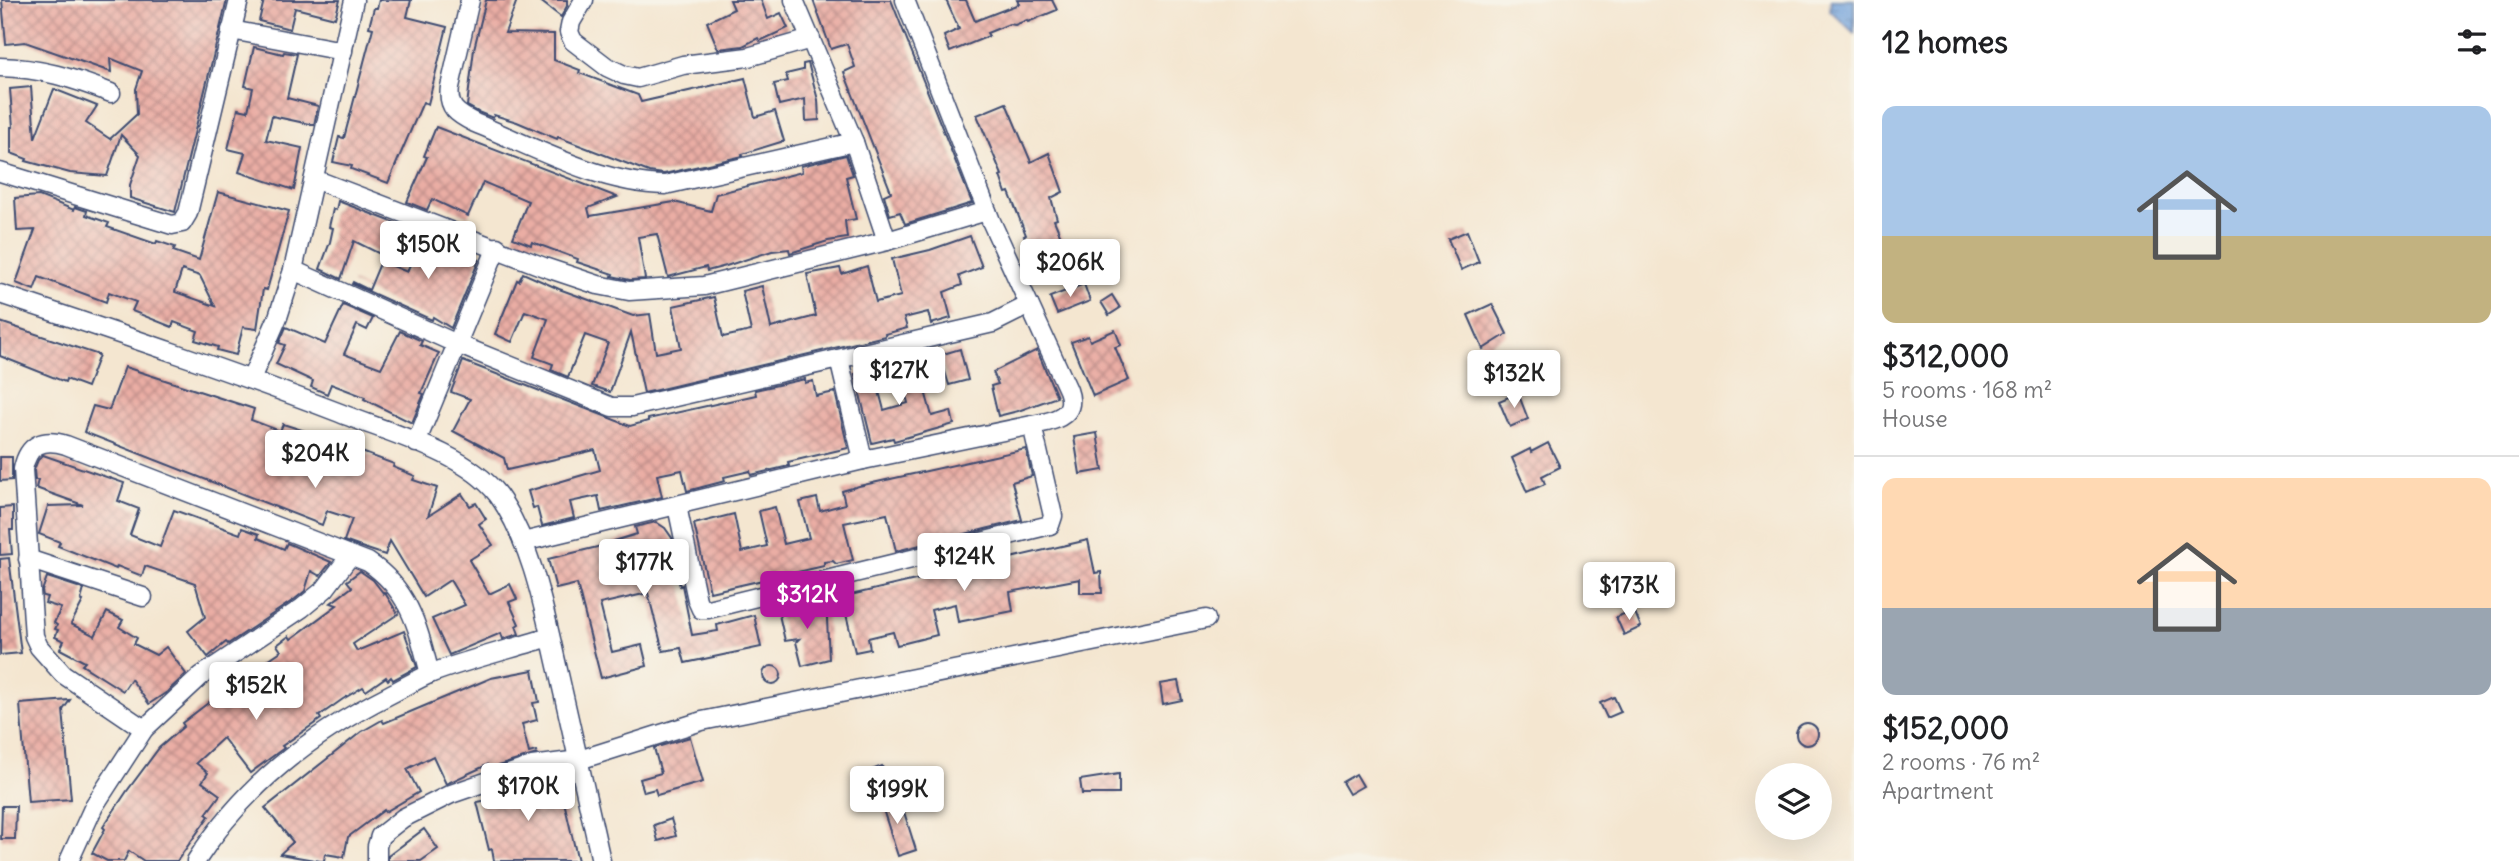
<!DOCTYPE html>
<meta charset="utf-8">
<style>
body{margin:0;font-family:Delius,sans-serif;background:#f2f2f2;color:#202124;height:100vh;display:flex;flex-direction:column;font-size:26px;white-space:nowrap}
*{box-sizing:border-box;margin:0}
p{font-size:23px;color:#757577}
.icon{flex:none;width:38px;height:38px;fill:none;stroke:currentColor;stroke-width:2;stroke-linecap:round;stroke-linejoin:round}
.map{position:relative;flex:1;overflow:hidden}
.drawer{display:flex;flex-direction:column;background:#fff;width:665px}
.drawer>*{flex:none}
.fabs{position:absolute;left:1755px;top:763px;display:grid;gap:14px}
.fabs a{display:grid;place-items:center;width:77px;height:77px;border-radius:50%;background:#fff;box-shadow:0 7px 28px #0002;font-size:35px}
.price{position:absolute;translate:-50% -60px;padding:0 16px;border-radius:7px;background:#fff;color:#222;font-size:23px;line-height:46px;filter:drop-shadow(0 2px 4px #0008)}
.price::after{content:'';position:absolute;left:50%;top:42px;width:21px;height:16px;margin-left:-10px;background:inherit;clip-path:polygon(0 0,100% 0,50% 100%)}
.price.selected{background:#b5179e;color:#fff}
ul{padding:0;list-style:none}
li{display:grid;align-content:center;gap:14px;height:371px;padding:0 28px}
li+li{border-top:2px solid #e0e0e0}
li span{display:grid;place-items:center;height:217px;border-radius:14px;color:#555}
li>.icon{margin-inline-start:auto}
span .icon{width:126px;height:126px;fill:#fffc;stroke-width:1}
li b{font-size:30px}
h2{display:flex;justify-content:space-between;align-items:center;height:84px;padding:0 28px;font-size:30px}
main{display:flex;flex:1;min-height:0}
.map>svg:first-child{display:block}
.water{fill:url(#water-ripples);stroke:#46689c;stroke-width:2}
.building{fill:url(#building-cross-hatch);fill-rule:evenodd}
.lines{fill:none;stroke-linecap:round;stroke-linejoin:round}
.minor-casing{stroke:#3c4a6f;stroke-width:21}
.minor{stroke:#fff;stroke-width:18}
</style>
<main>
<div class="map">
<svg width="1854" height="861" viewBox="0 0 1854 861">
<defs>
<pattern id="water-ripples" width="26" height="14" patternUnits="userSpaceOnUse" patternTransform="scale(1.75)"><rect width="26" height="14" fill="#71a1db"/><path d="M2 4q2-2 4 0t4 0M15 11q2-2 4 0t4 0" fill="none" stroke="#5c84b5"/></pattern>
<pattern id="building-cross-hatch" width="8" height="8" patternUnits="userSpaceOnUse" patternTransform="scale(1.75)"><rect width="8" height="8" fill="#eaada4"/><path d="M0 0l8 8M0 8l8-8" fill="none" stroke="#bd8d89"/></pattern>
</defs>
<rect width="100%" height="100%" fill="#f7f3e8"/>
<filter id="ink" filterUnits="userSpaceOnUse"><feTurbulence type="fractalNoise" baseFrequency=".0143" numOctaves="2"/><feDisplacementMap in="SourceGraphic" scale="14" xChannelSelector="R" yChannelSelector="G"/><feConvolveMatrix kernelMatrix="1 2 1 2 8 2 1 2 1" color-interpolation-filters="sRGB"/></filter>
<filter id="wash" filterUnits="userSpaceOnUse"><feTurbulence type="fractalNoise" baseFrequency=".00686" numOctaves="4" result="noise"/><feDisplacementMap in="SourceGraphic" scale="28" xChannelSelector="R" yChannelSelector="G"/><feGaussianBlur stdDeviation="1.57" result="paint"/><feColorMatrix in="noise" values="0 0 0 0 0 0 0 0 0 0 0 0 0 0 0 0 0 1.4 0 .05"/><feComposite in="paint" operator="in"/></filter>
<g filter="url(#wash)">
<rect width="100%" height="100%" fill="#f4e6d0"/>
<!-- water -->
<polygon class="water" points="1831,0 1854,0 1854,33 1830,10"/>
<g id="blocks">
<!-- building -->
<g class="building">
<polygon points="2,0 227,0 175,212 130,198 130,185 140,155 121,135 107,176 70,173 26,161 27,159 11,153 11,127 13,127 10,89 31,87 35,138 54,89 97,106 86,123 110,139 137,114 136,89 142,71 110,58 111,72 25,42 6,44"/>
<polygon points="264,0 340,0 335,18 295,8 290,29 259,21"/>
<polygon points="379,0 411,0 407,17 447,27 428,104 423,102 388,183 351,169 352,166 333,162 339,137 344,138 373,28 369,27 374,8 377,8"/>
<polygon points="486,0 517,0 505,33 554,34 554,60 580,70 579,73 638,95 641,102 745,78 755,117 775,111 784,141 742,154 743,156 664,174 649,172 558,137 557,139 517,122 494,115 493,118 478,112 467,106 474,49"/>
<polygon points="539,0 567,0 567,6 561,17"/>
<polygon points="730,0 761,0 768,19 781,13 788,28 760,41 758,38 743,46 718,49 707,22 734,9"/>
<polygon points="813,0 891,0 972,203 905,224 900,212 890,215 884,195 891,192 844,72 855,67 847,44 831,49"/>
<polygon points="946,0 966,0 975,21 1019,4 1017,0 1052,0 1057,10 1028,22 1027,20 1015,25 1009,24 987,33 989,36 950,52 944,36 959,29"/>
<polygon points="254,47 283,54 284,52 297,54 287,98 318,106 314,125 272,116 266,140 302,148 294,190 239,172 245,153 228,149 238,109 248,111 253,88 245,86"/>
<polygon points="808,63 818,100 819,120 806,121 805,99 779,105 774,84 788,81 786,74 803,70 803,64"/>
<polygon points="1006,103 1031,162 1049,153 1063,192 1051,198 1057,219 1054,220 1064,244 1077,238 1084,254 1042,272 1033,252 1031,253 1024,236 1026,235 1009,192 1006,193 1000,176 1002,175 977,115"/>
<polygon points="436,127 617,197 588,208 590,216 674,202 711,211 716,194 802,172 801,166 846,155 853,175 846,177 856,219 845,221 847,238 828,241 790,253 789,249 772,251 726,266 707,271 706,267 668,277 657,234 638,237 645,279 630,280 612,276 613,274 577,262 578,259 532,242 531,245 513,238 528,201 483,182 468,216 432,199 427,210 407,202 427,157 424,156"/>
<path d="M218,192l71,19 -22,79 -4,-1 -6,40 -14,-2 -7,28 -19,-5 1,-3 -23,-7 3,-9 -24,-9 -2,5 -40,-16 4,-9 -27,-10 -3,10 -67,-25 -5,13 -18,-7 19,-53 -18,1 -2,-33 24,-2 35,14 1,-3 12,4 -1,4 23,8 -2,4 49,17 1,-3 18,6 -2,4 26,9zM182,270l18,6 15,30 -40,-14z"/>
<polygon points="338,201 395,223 395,228 382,255 354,241 341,279 320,269 330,242 333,228 329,227 333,209 336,210"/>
<polygon points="1467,231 1479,262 1461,270 1448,239"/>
<polygon points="422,235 479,260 451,328 433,317 432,320 352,284 353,282 369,290 381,261 407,272"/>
<polygon points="970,236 982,267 959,276 962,285 944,292 951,318 931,324 928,312 904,318 907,328 885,334 885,336 644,393 631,332 610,392 592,386 608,343 585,335 568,377 551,370 553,364 534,357 548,319 525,311 512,342 495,334 517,280 519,281 523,273 559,289 633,316 650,314 656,353 681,348 673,306 714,297 723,337 751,331 742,291 762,286 771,328 816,316 807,274 840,268 842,274 867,266 876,302 901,296 892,259 930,250"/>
<polygon points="1084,284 1090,301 1057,314 1050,297"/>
<polygon points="1112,295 1120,308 1109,315 1101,302"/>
<polygon points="1492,304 1507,334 1483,349 1468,315"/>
<polygon points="343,305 373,318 367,330 357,325 344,354 381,368 400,331 422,341 420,345 439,353 421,393 424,394 412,423 364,399 365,397 331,384 327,394 311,387 313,381 276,364 285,345 279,343 286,327 325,344"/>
<polygon points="0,322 99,355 87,387 66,379 65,382 0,356"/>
<polygon points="1115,330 1121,345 1115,347 1129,380 1093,396 1071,342 1088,336 1090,341"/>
<polygon points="960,349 968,380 949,385 940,355"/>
<polygon points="1037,350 1057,397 1018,411 998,416 991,386 998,384 993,372"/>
<polygon points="916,359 932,416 951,411 954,424 894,441 893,438 872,443 855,374 873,369 884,410 908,403 898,364"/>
<polygon points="463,361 630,426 648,421 648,419 756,395 755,390 805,379 805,383 813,381 816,396 835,392 848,448 788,462 789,466 751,475 750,471 724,477 725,481 687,491 682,470 657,475 662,497 601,511 598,496 570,502 574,518 542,526 537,507 533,508 528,491 600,470 595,450 507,470 504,458 453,431 470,399 451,392"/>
<polygon points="125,367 254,409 251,420 280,431 283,424 308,432 394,464 393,467 415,476 413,480 437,488 428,516 462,494 470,506 476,503 486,519 479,524 493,545 469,560 489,594 510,584 517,599 509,602 519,624 516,626 519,634 503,639 501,633 449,655 432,619 465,605 450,580 424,597 390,541 385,555 358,546 344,541 352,519 327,511 322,525 84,432 93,406 109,410"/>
<polygon points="1518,393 1528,419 1510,427 1499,401"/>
<polygon points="1097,433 1103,470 1080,474 1074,437"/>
<polygon points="1548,443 1560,467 1542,476 1545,484 1527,492 1512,458 1530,449 1531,452"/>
<polygon points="1026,449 1032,476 1012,482 1022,520 896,551 887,514 844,523 853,560 836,564 833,561 824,562 824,566 710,592 694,524 734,514 742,552 767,546 759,511 775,507 784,544 809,538 800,502 817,498 820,511 845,504 842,491 859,486"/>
<polygon points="43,455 124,483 118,501 139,509 130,535 160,547 174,510 240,534 242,528 259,534 258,538 284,549 287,543 331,562 320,576 311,571 305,591 295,599 228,644 226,642 208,657 188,631 205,617 195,583 145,566 142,576 117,566 116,569 58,546 60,542 39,534 48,506 83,505 36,488 38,480 35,480 34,470 38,460"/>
<polygon points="0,457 12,457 12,480 0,481"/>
<polygon points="13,507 13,530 10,530 12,554 0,555 0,508"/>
<polygon points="656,522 665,528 672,538 677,561 673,562 680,586 682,585 692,635 718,631 717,625 754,615 761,647 685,663 681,648 663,651 648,593 600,604 612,652 642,645 647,666 601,678 577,584 556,589 548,559 614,543 614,541 637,534 635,527"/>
<polygon points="1088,540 1095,573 1101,572 1102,593 1080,593 1080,579 1010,592 1013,611 958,622 955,604 931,610 937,635 897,645 893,632 868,638 870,649 855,652 842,597"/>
<polygon points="9,558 21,653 0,655 0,559"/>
<polygon points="360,571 373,580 384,594 385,593 398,614 353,644 357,651 404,631 417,667 393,680 391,677 388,680 386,677 366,691 363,687 343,699 319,716 321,719 282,746 284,748 250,773 223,738 196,763 208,773 202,782 220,795 206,814 209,816 177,861 144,861 129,851 124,861 107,861 92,853 105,829 103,827 127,791 159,748 184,726 182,723 234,683 281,651 277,645 289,636 291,639 337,605 331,603 352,587 347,581"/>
<polygon points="47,577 84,589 81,600 83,601 71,624 95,636 107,612 123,620 119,627 137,638 134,644 156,655 166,647 186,674 167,692 149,704 131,679 123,691 82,665 85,662 60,649 64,641 55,637 58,630 55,629 57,625 54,623 61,608 45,603 47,597 43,596 42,591"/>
<polygon points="826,600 829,659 802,666 796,642 799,639 785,641 778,610"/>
<polygon points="1634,610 1641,627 1624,635 1616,617"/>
<circle cx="772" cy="675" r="9"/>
<polygon points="533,670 539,702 533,703 537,720 522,724 529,753 536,751 537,754 488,769 487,765 446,784 433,756 407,769 419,792 385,812 384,810 348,837 344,857 325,854 324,861 320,861 280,854 293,842 265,808 361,732 382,720 384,723 491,678"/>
<polygon points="1178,681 1182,700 1163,704 1160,684"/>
<polygon points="1614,697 1621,712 1607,718 1600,703"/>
<polygon points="70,700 63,710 71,799 28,802 20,704"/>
<circle cx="1807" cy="734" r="11"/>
<polygon points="690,737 703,782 657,795 655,789 644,792 640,779 661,773 654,748"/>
<polygon points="882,766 889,786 877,790 869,771"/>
<polygon points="1119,774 1119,794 1082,794 1080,780"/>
<polygon points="1356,774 1363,786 1349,794 1342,782"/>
<polygon points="541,776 543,783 557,780 558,790 561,789 578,861 494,861 492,849 489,850 477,802 489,800 488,794 498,792 497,790"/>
<polygon points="889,791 897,814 904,812 916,850 898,856 878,794"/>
<polygon points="2,806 16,806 15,839 1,839"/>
<polygon points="671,819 676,836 658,841 654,825"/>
<polygon points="424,829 438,849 421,861 388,861 388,856"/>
</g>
</g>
</g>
<g filter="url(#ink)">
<use href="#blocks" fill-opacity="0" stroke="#3c4a6f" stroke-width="2"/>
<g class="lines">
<defs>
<g id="minor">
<path d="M470,0l-20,87c-3,21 7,27 25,36 61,25 123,60 190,62l189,-43"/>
<polyline points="584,0 571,22 569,32 573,41 607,67 624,75 638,78 683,65 748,57 811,39"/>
<polyline points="794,0 854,142 887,241"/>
<polyline points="231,30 343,51"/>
<path d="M0,67c40,1 73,11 111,26"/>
<polyline points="0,172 172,225 182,223 188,213 239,0"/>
<polyline points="314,179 544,267 598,285 629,291 704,286 887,241 987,211"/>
<polyline points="293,270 457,344 612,407 632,407 993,323 1029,305"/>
<path d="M0,294c114,38 228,76 340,119 49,20 125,39 158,82 34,47 47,119 60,175 14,63 29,127 43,191"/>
<polyline points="839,359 863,460"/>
<polyline points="251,379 278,317 293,270 354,0"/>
<polyline points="416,443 497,247"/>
<polyline points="677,506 697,600 701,609 708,609 1050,525 1053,516 1032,425"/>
<path d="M523,542l340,-82 184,-38c18,-5 28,-13 21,-32l-77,-169 -86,-221"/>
<polyline points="28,559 143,597"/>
<path d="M144,729l-81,-55 -24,-27 -5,-11 -11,-167c5,-25 20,-31 43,-24l302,117c42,28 50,66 62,112"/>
<polyline points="69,861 94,806 144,729 201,676 302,608 325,589 350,556"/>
<path d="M196,861c48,-75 114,-126 193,-166 14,-7 28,-16 43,-22 38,-14 79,-24 118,-36"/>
<polyline points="377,861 377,846 380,836 403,818 451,794 532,766 579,760 702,721 1206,619"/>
</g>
</defs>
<!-- minor casing -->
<use href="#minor" class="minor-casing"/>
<!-- minor -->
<use href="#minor" class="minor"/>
</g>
</g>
</svg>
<div class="fabs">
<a><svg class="icon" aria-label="layers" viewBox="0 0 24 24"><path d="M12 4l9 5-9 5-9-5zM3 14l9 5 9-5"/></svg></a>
</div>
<b class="price" style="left:428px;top:281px">$150K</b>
<b class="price" style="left:1070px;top:299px">$206K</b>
<b class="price" style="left:899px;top:407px">$127K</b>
<b class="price" style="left:1514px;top:410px">$132K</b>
<b class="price" style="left:315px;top:490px">$204K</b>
<b class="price" style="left:964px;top:593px">$124K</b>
<b class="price" style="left:644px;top:599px">$177K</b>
<b class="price" style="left:1629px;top:622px">$173K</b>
<b class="price selected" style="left:807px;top:631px">$312K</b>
<b class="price" style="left:256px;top:722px">$152K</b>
<b class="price" style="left:528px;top:823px">$170K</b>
<b class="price" style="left:897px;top:826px">$199K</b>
</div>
<section class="drawer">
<h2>12 homes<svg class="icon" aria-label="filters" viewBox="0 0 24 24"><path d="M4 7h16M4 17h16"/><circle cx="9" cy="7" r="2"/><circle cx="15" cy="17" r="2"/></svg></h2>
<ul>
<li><span style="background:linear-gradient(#a9c7e8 60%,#c2b280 0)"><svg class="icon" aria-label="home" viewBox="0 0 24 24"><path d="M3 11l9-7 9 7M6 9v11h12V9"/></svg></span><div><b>$312,000</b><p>5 rooms · 168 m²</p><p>House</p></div></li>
<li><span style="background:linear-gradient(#ffd9b3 60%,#9aa5b1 0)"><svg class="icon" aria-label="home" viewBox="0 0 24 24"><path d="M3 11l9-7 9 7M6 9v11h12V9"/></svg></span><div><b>$152,000</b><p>2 rooms · 76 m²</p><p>Apartment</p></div></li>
</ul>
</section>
</main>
